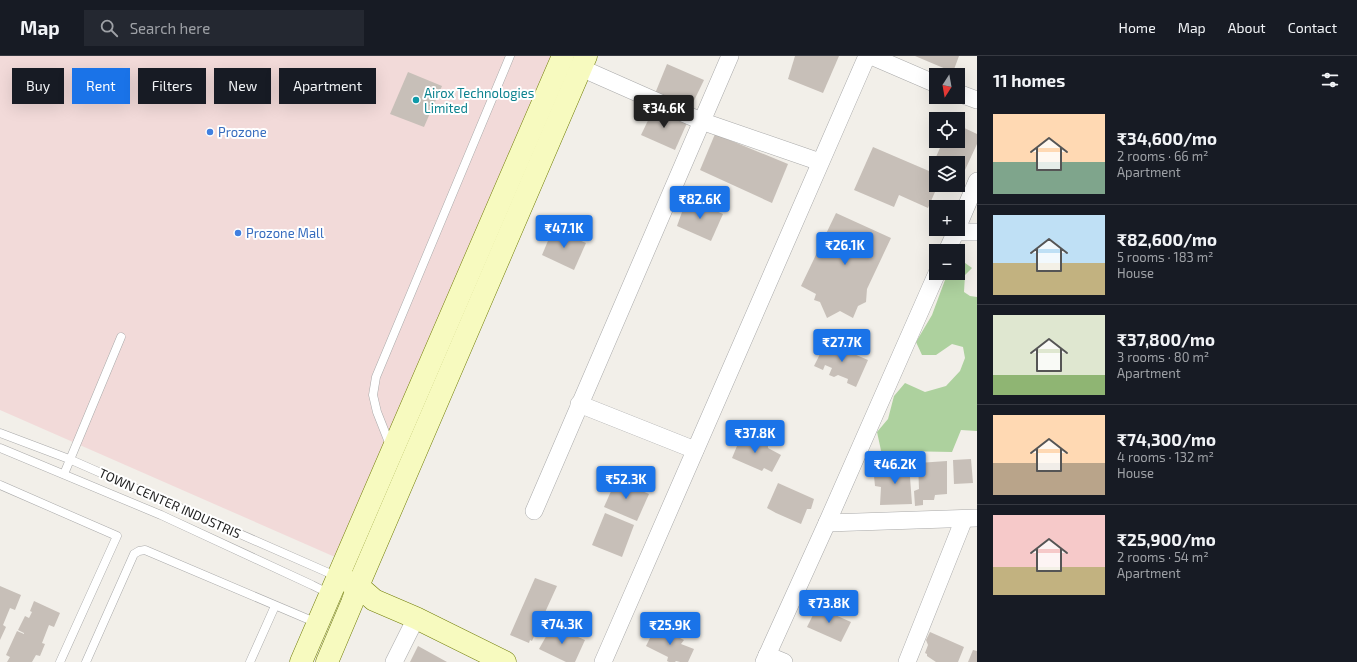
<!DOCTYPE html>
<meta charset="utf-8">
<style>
body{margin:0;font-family:"Exo 2",sans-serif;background:#242831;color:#f1f3f6;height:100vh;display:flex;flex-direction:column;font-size:15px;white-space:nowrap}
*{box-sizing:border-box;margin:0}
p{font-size:13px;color:#9ea1a6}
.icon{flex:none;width:22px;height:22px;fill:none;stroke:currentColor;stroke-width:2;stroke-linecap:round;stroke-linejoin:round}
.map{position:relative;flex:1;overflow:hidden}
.sheet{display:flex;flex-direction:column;background:#171b24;width:380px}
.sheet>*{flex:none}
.guide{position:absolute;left:12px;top:12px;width:380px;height:36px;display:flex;gap:8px}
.needle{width:26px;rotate:191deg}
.fabs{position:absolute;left:929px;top:12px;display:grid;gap:8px}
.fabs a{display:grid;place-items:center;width:36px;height:36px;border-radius:0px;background:#171b24;box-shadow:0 4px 16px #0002;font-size:20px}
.price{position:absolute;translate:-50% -34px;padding:0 9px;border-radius:4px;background:#1a73e8;color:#fff;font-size:13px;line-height:26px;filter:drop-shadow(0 1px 2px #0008)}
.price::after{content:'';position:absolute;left:50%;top:24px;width:12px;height:9px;margin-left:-6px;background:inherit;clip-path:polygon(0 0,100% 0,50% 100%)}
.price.selected{background:#222;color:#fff}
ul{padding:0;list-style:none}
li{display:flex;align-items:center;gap:12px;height:100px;padding:0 16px}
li+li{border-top:1px solid #363941}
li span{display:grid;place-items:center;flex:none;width:112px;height:80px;border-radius:0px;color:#555}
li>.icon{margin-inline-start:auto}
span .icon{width:48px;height:48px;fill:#fffc;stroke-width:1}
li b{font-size:17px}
h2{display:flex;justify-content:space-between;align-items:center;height:48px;padding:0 16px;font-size:17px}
.chip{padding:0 14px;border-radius:0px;background:#171b24;box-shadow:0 4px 16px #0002;font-size:14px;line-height:36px}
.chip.selected{background:#1a73e8;color:#fff}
header{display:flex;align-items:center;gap:24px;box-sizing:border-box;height:56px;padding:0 20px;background:#171b24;border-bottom:1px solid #363941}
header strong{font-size:19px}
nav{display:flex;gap:22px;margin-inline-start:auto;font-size:14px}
.search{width:280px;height:36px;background:#242831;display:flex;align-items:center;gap:10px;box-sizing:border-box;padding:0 14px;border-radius:0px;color:#9ea1a6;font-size:15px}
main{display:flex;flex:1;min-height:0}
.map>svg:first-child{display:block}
.commercial{fill:#f2dad9}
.forest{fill:#add19e}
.building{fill:#c7bfb8}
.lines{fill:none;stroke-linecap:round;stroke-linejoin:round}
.lane-casing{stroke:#a9a9a9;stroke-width:9}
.street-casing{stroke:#a9a9a9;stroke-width:18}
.secondary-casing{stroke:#707d05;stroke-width:23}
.lane{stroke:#fff;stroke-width:8}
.street{stroke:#fff;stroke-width:17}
.secondary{stroke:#f7fabf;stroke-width:22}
.culture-dot{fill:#0f9aa8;stroke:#fff;stroke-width:1.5}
.shop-dot{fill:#3f7fe0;stroke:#fff;stroke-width:1.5}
.labels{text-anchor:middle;stroke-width:4;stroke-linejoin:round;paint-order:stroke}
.culture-label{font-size:13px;fill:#0d838f;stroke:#fff;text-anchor:start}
.shop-label{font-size:13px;fill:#366cbe;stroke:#fff;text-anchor:start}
.street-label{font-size:13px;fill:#222;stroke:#fff}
</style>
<header>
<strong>Map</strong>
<div class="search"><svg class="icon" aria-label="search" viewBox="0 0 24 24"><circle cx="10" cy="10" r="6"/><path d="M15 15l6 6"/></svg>Search here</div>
<nav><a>Home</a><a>Map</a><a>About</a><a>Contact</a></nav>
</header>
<main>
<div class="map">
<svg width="977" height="606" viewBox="0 0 977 606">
<rect width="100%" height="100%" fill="#f2efe9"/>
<!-- commercial -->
<polygon class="commercial" points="0,0 552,0 335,501 0,354"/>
<!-- forest -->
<polygon class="forest" points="961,204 972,212 965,219 964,236 970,240 977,241 977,375 961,374 952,396 901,395 882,399 877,376 888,363 894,340 905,327 925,336 946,330 960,315 965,302 963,291 952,288 936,299 922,299 916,286 932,259 945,224 949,217 958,217 958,206"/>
<!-- building -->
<g class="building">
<polygon points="795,0 839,0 823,37 788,23"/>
<polygon points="915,0 959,0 953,16"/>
<polygon points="667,8 704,24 689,55 654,40"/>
<polygon points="408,16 442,30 424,71 390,58"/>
<polygon points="654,52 687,67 675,94 641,79"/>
<polygon points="958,69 977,78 977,88 965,114 958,111 958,107 949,107 936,101 943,85 958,85"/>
<polygon points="715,78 788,108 772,147 700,114"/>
<polygon points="873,91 936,118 936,129 938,129 928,152 899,139 894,151 854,134"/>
<polygon points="687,142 723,158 711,185 677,170"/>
<polygon points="836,157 891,182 867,233 866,246 858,250 853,262 840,255 827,262 820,246 814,244 816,238 801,230"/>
<polygon points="553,173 586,187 574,214 542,199"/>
<polygon points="826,286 868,304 856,331 847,327 848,323 838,319 834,321 829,319 832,312 825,309 823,314 814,310"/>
<polygon points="735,378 751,385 753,382 768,389 768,392 781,399 772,416 764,412 762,415 732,402 737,390 731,385"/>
<polygon points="971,403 973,427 954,428 953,404"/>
<polygon points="947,405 947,438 935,439 934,444 923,444 923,449 915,450 914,435 919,433 918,407"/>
<polygon points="892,408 892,414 901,414 901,408 909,408 912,448 880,449 881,431 875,430 874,420 881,420 881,409"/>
<polygon points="616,424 649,438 637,465 604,451"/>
<polygon points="778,427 814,443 811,453 807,453 801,468 776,457 767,452"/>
<polygon points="605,457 634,469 622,501 592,489"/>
<polygon points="535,522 557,530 532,585 530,584 529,587 510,579"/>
<polygon points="0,530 21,539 15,554 10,552 3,569 6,571 0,584"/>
<polygon points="34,545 60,557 54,571 49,569 42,587 45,588 40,600 36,599 32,606 7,606 10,601 6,599 17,575 24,578 24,577 18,574 25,560 29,562 32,556 30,555"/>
<polygon points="817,551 851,566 841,586 807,571"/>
<polygon points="552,570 585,584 575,606 566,606 539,593"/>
<polygon points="656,570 684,584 681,588 694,593 688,606 680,606 676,605 675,606 669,606 667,605 668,601 646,590"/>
<polygon points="930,576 964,591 958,606 936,606 927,600 927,598 925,597 928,589 926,584"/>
<polygon points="418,590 447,606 410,606"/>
<polygon points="973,594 977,595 977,606 968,606"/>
</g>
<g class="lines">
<defs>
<g id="lane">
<polyline points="0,377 69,403 338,521"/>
<polyline points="390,389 377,356 373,339 376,321 510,0"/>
<polyline points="0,392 161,459 312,529 330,538"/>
<polyline points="64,418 121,281"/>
<polyline points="0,429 117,480 60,606"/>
<polyline points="86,606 134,498 139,495 145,494 317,567"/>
<polyline points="250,606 275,550"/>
</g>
<g id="street">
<polyline points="871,0 936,28"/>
<polyline points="581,12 701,65 820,106"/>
<polyline points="958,37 977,44"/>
<polyline points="958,170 977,125"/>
<polyline points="955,176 977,176"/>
<polyline points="947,195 957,173"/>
<polyline points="579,348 695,394"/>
<polyline points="534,455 730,0"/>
<polyline points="827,467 977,462"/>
<polyline points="767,599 784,606"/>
<polyline points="394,606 416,562"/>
<polyline points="603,606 867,0"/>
<polyline points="764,606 827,467 937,217"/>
<polyline points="907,606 964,463"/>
</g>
<g id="secondary">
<polyline points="347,525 358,530 374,544 416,562 505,606"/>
<polyline points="301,606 563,0"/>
<polyline points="327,606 352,547 358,530 586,0"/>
</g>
</defs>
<!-- lane casing -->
<use href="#lane" class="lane-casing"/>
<!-- street casing -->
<use href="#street" class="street-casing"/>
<!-- secondary casing -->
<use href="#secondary" class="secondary-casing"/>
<!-- lane -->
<use href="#lane" class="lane"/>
<!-- street -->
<use href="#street" class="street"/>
<!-- secondary -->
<use href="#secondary" class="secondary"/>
</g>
<!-- markers -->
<circle class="culture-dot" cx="416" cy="44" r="4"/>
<g class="shop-dot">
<circle cx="210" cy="76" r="4"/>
<circle cx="238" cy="177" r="4"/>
</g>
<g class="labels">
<!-- culture labels -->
<g class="culture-label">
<text x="424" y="42">Airox Technologies<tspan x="424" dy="15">Limited</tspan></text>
</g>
<!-- shop labels -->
<g class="shop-label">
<text x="218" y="81">Prozone</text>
<text x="246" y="182">Prozone Mall</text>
</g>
<!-- street labels -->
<g class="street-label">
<text transform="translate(170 447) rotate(24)" y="5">TOWN CENTER INDUSTRIS</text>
</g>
</g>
</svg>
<div class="fabs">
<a><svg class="needle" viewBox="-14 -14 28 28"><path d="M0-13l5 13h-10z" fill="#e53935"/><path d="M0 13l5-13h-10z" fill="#9ea1a6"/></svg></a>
<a><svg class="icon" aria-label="locate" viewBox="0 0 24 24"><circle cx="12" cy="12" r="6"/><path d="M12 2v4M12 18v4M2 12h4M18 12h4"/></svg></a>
<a><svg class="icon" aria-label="layers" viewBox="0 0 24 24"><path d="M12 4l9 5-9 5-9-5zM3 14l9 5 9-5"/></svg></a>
<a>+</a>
<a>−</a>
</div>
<b class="price selected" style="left:664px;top:73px">₹34.6K</b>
<b class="price" style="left:700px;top:164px">₹82.6K</b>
<b class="price" style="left:564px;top:193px">₹47.1K</b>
<b class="price" style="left:845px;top:210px">₹26.1K</b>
<b class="price" style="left:842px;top:307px">₹27.7K</b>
<b class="price" style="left:755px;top:398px">₹37.8K</b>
<b class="price" style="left:895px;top:429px">₹46.2K</b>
<b class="price" style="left:626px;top:444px">₹52.3K</b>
<b class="price" style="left:829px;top:568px">₹73.8K</b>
<b class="price" style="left:562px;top:589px">₹74.3K</b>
<b class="price" style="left:670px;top:590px">₹25.9K</b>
<div class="guide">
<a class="chip">Buy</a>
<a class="chip selected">Rent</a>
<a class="chip">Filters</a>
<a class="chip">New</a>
<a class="chip">Apartment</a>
</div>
</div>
<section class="sheet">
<h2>11 homes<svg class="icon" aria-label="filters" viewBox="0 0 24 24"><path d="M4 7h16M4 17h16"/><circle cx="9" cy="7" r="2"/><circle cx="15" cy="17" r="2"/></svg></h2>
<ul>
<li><span style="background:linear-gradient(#ffd9b3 60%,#7fa58c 0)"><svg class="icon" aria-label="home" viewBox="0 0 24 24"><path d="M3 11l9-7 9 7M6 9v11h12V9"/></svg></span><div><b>₹34,600/mo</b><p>2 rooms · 66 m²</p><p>Apartment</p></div></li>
<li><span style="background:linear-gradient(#bfe0f5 60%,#c2b280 0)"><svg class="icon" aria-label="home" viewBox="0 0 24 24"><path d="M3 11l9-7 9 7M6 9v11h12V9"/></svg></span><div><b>₹82,600/mo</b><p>5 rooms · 183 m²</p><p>House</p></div></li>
<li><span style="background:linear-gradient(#dfe7d0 75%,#8fb573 0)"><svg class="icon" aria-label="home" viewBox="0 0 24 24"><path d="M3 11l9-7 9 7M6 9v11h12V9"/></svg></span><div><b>₹37,800/mo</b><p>3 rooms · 80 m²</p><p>Apartment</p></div></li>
<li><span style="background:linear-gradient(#ffd9b3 60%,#b9a48a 0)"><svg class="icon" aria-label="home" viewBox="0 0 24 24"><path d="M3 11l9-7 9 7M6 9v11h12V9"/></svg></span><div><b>₹74,300/mo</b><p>4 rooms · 132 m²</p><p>House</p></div></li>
<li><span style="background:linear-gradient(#f6c9c9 65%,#c2b280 0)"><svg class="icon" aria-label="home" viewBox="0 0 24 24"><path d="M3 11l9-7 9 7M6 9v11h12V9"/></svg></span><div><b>₹25,900/mo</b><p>2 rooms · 54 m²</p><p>Apartment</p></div></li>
</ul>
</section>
</main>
